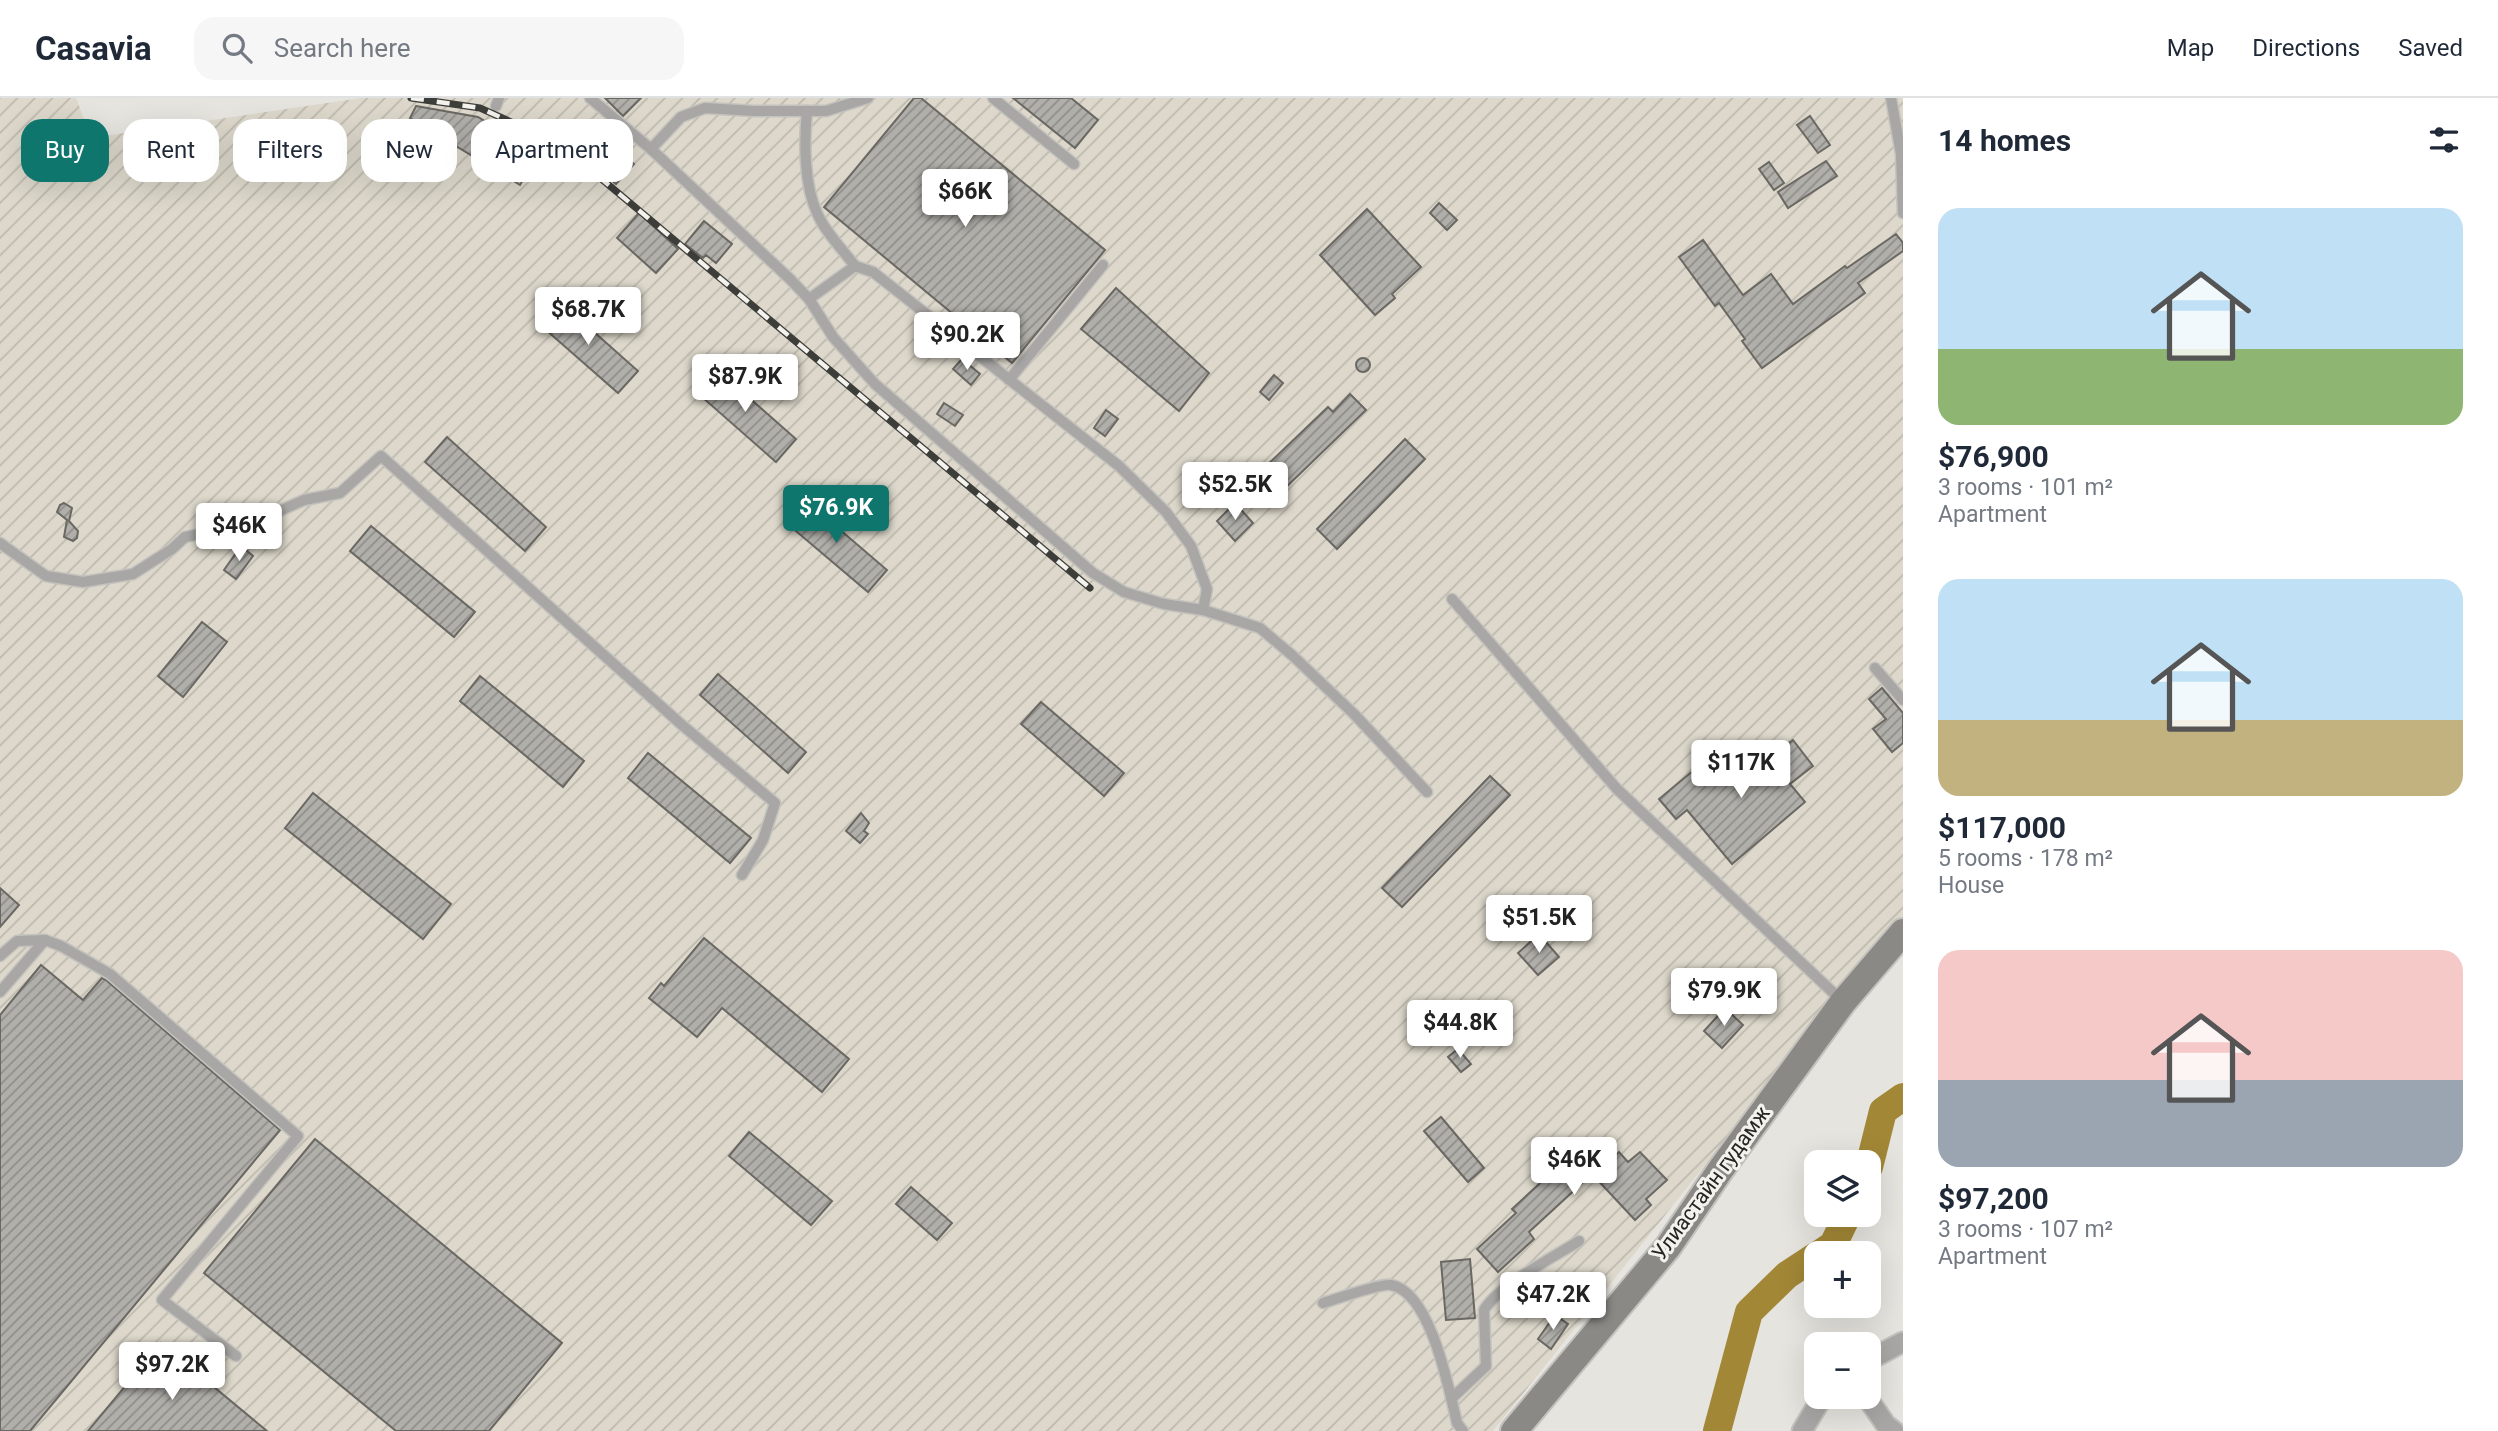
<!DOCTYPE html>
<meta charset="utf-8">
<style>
body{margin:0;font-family:Roboto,sans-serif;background:#f6f6f7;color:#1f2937;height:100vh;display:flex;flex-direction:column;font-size:26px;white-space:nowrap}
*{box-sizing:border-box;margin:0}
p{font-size:23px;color:#747a83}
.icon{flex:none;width:38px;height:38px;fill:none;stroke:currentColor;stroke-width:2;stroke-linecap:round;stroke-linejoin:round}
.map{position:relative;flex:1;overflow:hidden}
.details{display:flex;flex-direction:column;background:#fff;width:595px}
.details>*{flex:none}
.top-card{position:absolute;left:21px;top:21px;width:665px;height:63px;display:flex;gap:14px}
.buttons{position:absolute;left:1804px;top:1052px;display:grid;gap:14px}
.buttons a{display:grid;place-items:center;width:77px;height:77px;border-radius:14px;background:#fff;box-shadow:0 7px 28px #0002;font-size:35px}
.price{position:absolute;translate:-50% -60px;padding:0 16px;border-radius:7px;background:#fff;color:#222;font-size:23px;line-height:46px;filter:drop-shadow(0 2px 4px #0008)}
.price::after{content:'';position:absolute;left:50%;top:42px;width:21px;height:16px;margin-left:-10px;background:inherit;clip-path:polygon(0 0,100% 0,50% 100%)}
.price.selected{background:#0f766e;color:#fff}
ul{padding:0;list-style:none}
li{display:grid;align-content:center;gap:14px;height:371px;padding:0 35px}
li span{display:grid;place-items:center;height:217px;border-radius:21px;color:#555}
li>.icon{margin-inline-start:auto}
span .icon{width:126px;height:126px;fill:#fffc;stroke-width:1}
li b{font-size:30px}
h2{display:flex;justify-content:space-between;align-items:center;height:84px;padding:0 35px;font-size:30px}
.pill{padding:0 24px;border-radius:21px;background:#fff;box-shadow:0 7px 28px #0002;font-size:24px;line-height:63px}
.pill.selected{background:#0f766e;color:#fff}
header{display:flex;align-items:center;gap:42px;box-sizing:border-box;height:98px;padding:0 35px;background:#fff;border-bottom:2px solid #e0e1e3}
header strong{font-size:33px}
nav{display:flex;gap:38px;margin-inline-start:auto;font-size:24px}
.search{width:490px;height:63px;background:#f6f6f7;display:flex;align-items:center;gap:18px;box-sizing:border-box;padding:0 24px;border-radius:21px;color:#747a83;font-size:26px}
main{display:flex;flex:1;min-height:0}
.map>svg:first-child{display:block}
.industrial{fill:url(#industrial-furrows)}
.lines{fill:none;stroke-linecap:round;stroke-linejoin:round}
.river{stroke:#a28736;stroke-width:28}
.building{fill:url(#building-hatch);stroke:#6a6863;stroke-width:2}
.service-casing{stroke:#c3c2bd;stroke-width:13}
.minor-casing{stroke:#c3c2bd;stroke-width:23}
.secondary-casing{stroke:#c3c2bd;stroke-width:30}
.service{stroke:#a8a7a5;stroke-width:10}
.minor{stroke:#a8a7a5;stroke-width:19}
.secondary{stroke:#8b8986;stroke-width:26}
.rail-casing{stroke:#3d3d3a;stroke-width:7}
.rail{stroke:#f4f2ec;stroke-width:4.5;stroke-dasharray:13;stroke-linecap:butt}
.labels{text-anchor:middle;stroke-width:6;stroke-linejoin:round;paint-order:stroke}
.street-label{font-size:21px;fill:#252523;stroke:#f4f2ec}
</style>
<header>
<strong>Casavia</strong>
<div class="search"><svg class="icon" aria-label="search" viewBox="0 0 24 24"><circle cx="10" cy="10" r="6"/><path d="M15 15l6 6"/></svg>Search here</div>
<nav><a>Map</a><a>Directions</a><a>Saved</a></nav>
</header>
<main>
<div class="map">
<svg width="1903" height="1333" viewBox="0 0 1903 1333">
<defs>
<pattern id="industrial-furrows" width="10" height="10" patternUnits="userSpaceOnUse" patternTransform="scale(1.75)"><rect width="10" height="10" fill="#ddd8cb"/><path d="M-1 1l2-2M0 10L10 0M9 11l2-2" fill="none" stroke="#beb9ae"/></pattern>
<pattern id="building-hatch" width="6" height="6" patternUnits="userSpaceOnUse" patternTransform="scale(1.75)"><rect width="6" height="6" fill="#b1afaa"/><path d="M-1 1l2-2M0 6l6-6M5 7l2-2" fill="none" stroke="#908e8a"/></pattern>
</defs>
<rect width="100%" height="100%" fill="#e6e4df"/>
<!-- industrial -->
<polygon class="industrial" points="0,0 76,0 91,40 361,0 1903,0 1903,833 1702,1071 1493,1333 0,1333"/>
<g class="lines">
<!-- river -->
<g class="river">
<polyline points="1869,1069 1883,1013 1903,999"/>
<polyline points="1821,1155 1833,1147 1848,1116"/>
<polyline points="1717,1333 1749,1214 1787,1177 1816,1158"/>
</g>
</g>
<!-- building -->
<g class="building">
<polygon points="605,0 641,0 623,18"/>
<polygon points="914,0 921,0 1105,152 1012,265 824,109"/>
<polygon points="1013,0 1071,0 1098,22 1075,50"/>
<polygon points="416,8 478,19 539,56 520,87 410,20"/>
<polygon points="1810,18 1830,47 1818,55 1797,27"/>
<polygon points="621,54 634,66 616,86 603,75"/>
<polygon points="1826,63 1837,78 1788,110 1778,94"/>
<polygon points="1769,64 1784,85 1774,92 1759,71"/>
<polygon points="1439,105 1457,122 1447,132 1430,115"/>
<polygon points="1367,111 1421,169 1392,196 1395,200 1375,217 1320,157"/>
<polygon points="639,115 678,151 656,175 617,140"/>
<polygon points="704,123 732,146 716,165 706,157 703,160 685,146"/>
<polygon points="1896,136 1903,145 1903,153 1858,185 1865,195 1762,270 1742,243 1745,241 1719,205 1715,208 1679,159 1703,142 1743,197 1771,176 1793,206 1845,168 1847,170"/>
<polygon points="1116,190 1209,275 1179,313 1081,231"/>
<polygon points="558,202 638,273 618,295 538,225"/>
<circle cx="1363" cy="267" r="7"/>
<polygon points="962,261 980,276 971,287 953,271"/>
<polygon points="714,269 796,341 776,364 694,292"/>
<polygon points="1274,277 1283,285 1269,302 1260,294"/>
<polygon points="1350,296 1366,312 1281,394 1261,373 1328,309 1333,314"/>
<polygon points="944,305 963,317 955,328 937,316"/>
<polygon points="1106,312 1118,321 1105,338 1094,330"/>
<polygon points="447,339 546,429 525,453 425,364"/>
<polygon points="1405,341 1425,361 1337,451 1317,431"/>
<polygon points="804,401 887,472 868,494 784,423"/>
<polygon points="64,405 72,410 69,423 78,433 77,440 73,443 64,439 67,422 57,414 60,407"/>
<polygon points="1235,405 1253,425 1235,443 1217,423"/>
<polygon points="371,428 475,514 454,539 350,453"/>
<polygon points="241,448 253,458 236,481 224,472"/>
<polygon points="202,524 227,544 183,599 158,578"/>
<polygon points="718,576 806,654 788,675 700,597"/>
<polygon points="480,578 584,663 563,689 460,603"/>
<polygon points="1882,590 1903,615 1903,645 1892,654 1873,631 1886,621 1869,601"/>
<polygon points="1041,604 1124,675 1104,698 1021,626"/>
<polygon points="1793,642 1813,668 1790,686 1805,704 1732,766 1687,712 1676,721 1659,701 1706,662 1727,687 1764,656 1768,661"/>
<polygon points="648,655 751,740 730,765 628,680"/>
<polygon points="1490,678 1510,697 1402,809 1382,790"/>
<polygon points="313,695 451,806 423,841 285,730"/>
<polygon points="861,715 869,725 864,733 868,736 860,745 846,733"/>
<polygon points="0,790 19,807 0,829"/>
<polygon points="1539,836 1559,859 1538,877 1518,855"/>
<polygon points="704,840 849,961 822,994 722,910 697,939 649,900 661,885 664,888"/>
<polygon points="41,867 83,902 102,880 106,882 280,1032 30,1333 0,1333 0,917"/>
<polygon points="1725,910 1743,927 1722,950 1704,933"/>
<polygon points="1458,951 1471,966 1461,974 1448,959"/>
<polygon points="1441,1019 1484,1070 1468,1084 1424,1033"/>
<polygon points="749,1034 832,1103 811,1127 729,1058"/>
<polygon points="315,1041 562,1245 489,1333 396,1333 204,1175"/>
<polygon points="1587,1042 1609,1065 1619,1054 1628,1064 1640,1054 1667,1082 1646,1101 1651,1107 1635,1122 1592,1076 1529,1134 1534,1141 1498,1174 1477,1151 1516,1115 1512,1111"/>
<polygon points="911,1089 952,1125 937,1142 896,1106"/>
<polygon points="1470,1161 1475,1220 1446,1222 1441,1164"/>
<polygon points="1555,1217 1568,1226 1551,1251 1538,1241"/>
<polygon points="161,1245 267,1333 88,1333"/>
</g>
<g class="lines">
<defs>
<g id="service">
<polyline points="590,0 651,51 790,181 809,201 833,239 875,286 1093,475 1124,494 1164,506 1203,512 1260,530 1293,558 1354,616 1427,694"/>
<polyline points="993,0 1074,66"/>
<polyline points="1891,0 1901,56 1903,115"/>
<polyline points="496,8 499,0"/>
<path d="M807,13c-3,30 -3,74 10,102 8,19 26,37 38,53"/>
<polyline points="651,51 681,19 705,10 754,13 826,13 868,0"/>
<polyline points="809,201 855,168 873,174 1119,368 1166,414 1191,448 1207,491 1203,512"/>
<polyline points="1009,282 1103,167"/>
<polyline points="0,445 46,478 83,484 133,476 172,451 185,439 250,426 304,402 340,395 381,358 682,627 775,705 763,742 742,777"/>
<polyline points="1452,501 1617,691 1841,902"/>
<polyline points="1875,570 1903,602"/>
<polyline points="0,858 17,843 45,842"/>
<polyline points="0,894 45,842 61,848 110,876 298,1038 162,1202 236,1258"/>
<path d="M1323,1205c13,-4 58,-20 68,-18 40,7 58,105 66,138l6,8"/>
<path d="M1451,1301l35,-33 -2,-56c15,-25 70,-53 95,-69"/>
</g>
<g id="minor">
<polyline points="1869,1262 1903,1244"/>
<polyline points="1866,1298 1886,1327 1894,1333"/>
<polyline points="1802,1333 1823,1298"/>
</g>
<polyline id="secondary" points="1514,1333 1668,1149 1721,1071 1843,904 1903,834"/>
</defs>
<!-- service casing -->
<use href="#service" class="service-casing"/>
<!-- minor casing -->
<use href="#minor" class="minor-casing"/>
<!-- secondary casing -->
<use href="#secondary" class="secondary-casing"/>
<!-- service -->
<use href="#service" class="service"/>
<!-- minor -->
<use href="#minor" class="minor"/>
<!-- secondary -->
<use href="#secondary" class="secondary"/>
<defs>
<polyline id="rail" points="411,0 480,10 547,40 580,63 1090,490"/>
</defs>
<!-- rail casing -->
<use href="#rail" class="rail-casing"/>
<!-- rail -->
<use href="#rail" class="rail"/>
</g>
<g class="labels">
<!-- street labels -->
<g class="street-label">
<text transform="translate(1711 1085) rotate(-54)" y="7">Улиастайн гудамж</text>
</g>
</g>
</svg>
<div class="buttons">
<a><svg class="icon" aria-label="layers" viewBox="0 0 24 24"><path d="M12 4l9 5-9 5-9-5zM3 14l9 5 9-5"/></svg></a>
<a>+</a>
<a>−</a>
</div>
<b class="price" style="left:965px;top:131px">$66K</b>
<b class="price" style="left:588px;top:249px">$68.7K</b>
<b class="price" style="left:967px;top:274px">$90.2K</b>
<b class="price" style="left:745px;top:316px">$87.9K</b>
<b class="price" style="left:1235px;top:424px">$52.5K</b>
<b class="price selected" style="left:836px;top:447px">$76.9K</b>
<b class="price" style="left:239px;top:465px">$46K</b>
<b class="price" style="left:1741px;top:702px">$117K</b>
<b class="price" style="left:1539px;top:857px">$51.5K</b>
<b class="price" style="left:1724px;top:930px">$79.9K</b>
<b class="price" style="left:1460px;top:962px">$44.8K</b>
<b class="price" style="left:1574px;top:1099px">$46K</b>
<b class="price" style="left:1553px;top:1234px">$47.2K</b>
<b class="price" style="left:172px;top:1304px">$97.2K</b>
<div class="top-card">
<a class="pill selected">Buy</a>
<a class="pill">Rent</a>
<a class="pill">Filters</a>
<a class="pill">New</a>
<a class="pill">Apartment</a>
</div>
</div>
<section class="details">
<h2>14 homes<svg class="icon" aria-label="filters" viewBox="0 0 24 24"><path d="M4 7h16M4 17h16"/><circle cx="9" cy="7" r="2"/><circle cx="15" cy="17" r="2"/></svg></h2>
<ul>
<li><span style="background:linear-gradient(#bfe0f5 65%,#8fb573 0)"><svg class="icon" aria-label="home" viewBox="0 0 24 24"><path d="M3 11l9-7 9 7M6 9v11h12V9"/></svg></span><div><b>$76,900</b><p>3 rooms · 101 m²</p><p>Apartment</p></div></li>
<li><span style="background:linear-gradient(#bfe0f5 65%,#c2b280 0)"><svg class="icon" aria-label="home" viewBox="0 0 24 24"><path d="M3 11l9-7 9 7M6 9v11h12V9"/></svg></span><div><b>$117,000</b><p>5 rooms · 178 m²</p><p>House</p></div></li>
<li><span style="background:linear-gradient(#f6c9c9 60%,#9aa5b1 0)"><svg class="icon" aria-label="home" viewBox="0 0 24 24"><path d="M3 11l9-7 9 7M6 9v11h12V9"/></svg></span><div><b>$97,200</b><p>3 rooms · 107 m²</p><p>Apartment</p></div></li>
</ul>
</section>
</main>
